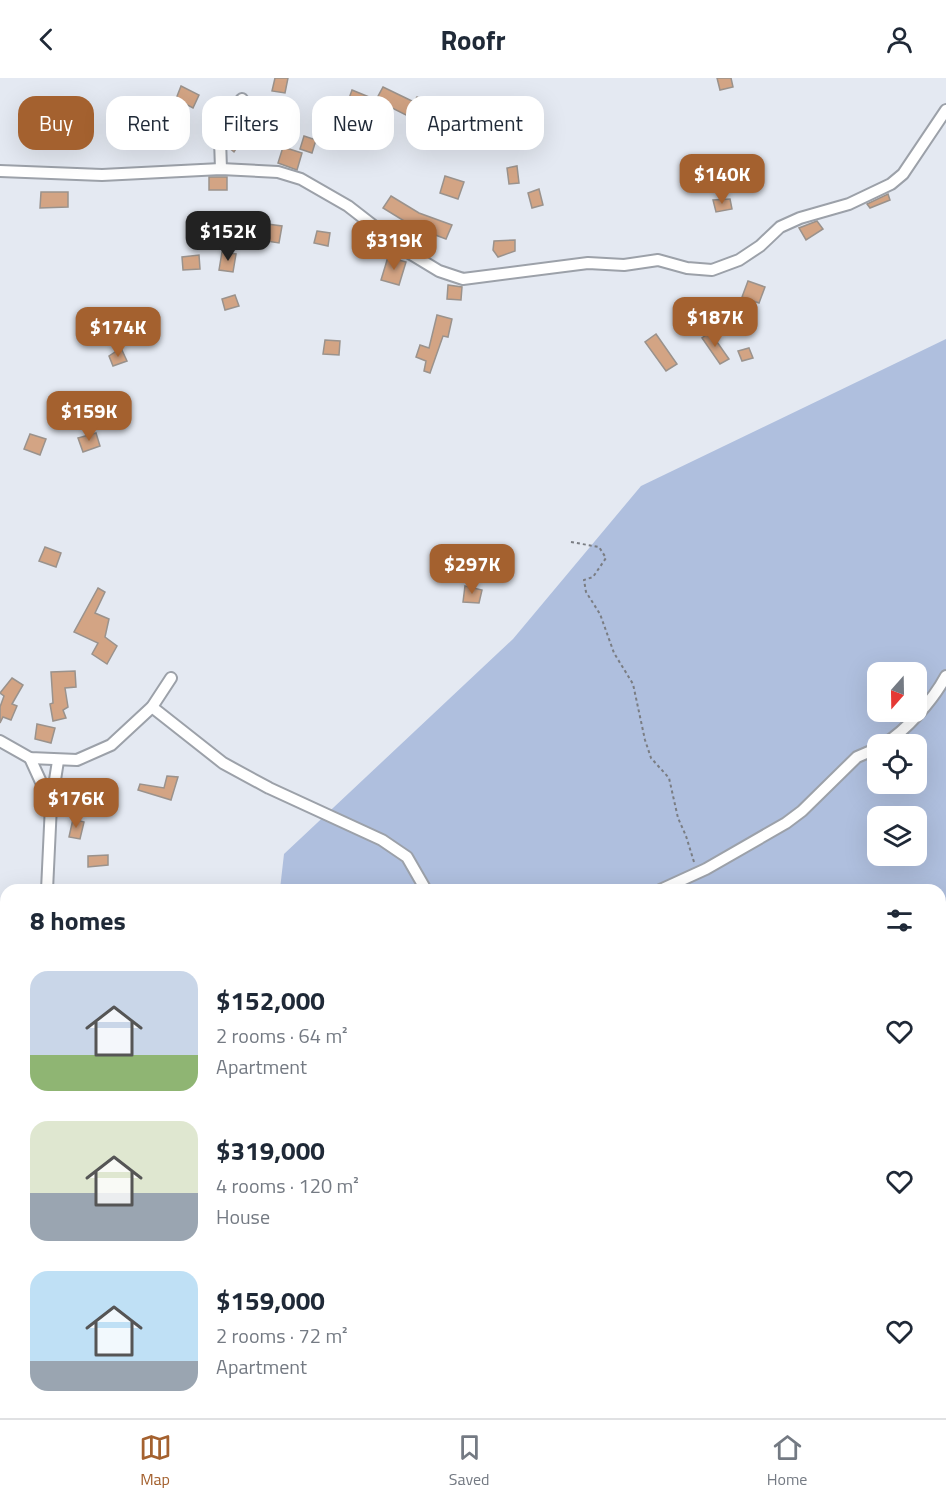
<!DOCTYPE html>
<meta charset="utf-8">
<style>
body{margin:0;font-family:"Titillium Web",sans-serif;background:#f6f6f7;color:#1f2937;height:100vh;display:flex;flex-direction:column;font-size:22px;white-space:nowrap}
*{box-sizing:border-box;margin:0}
p{font-size:20px;color:#747a83}
.icon{flex:none;width:33px;height:33px;fill:none;stroke:currentColor;stroke-width:2;stroke-linecap:round;stroke-linejoin:round}
.map{position:relative;flex:1;overflow:hidden}
.sheet{position:absolute;left:0px;top:806px;width:946px;height:536px;display:flex;flex-direction:column;background:#fff;border-radius:18px 18px 0 0;box-shadow:0 6px 24px #0002}
.sheet>*{flex:none}
.hud{position:absolute;left:18px;top:18px;width:600px;height:54px;display:flex;gap:12px}
.needle{width:39px;rotate:200deg}
.buttons{position:absolute;left:867px;top:584px;display:grid;gap:12px}
.buttons a{display:grid;place-items:center;width:60px;height:60px;border-radius:12px;background:#fff;box-shadow:0 6px 24px #0002;font-size:30px}
.price{position:absolute;translate:-50% -51px;padding:0 14px;border-radius:12px;background:#a4612f;color:#fff;font-size:20px;line-height:39px;filter:drop-shadow(0 2px 3px #0008)}
.price::after{content:'';position:absolute;left:50%;top:36px;width:18px;height:14px;margin-left:-9px;background:inherit;clip-path:polygon(0 0,100% 0,50% 100%)}
.price.active{background:#222;color:#fff}
ul{padding:0;list-style:none}
li{display:flex;align-items:center;gap:18px;height:150px;padding:0 30px}
li span{display:grid;place-items:center;flex:none;width:168px;height:120px;border-radius:18px;color:#555}
li>.icon{margin-inline-start:auto}
span .icon{width:72px;height:72px;fill:#fffc;stroke-width:1}
li b{font-size:26px}
h2{display:flex;justify-content:space-between;align-items:center;height:72px;padding:0 30px;font-size:26px}
.pill{padding:0 21px;border-radius:18px;background:#fff;box-shadow:0 6px 24px #0002;font-size:21px;line-height:54px}
.pill.active{background:#a4612f;color:#fff}
header{display:flex;justify-content:space-between;align-items:center;height:78px;padding:0 30px;background:#fff;font-size:27px;font-weight:700}
.dock{display:flex;justify-content:space-around;align-items:center;height:84px;border-top:2px solid #e0e1e3;background:#fff;font-size:16px;color:#747a83}
.dock a{display:grid;justify-items:center;gap:3px}
.dock .active{color:#a4612f}
.map>svg:first-child{display:block}
.green{fill:#afbfde;fill-rule:evenodd}
.building{fill:#d3a484;stroke:#9a928c;stroke-width:1.5}
.lines{fill:none;stroke-linecap:round;stroke-linejoin:round}
.minor-casing{stroke:#9ca1a9;stroke-width:14}
.path{stroke:#7a7d83;stroke-width:2;stroke-dasharray:3 3;stroke-linecap:butt}
.minor{stroke:#fff;stroke-width:10}
</style>
<header><svg class="icon" aria-label="back" viewBox="0 0 24 24"><path d="M15 5l-7 7 7 7"/></svg>Roofr<svg class="icon" aria-label="person" viewBox="0 0 24 24"><circle cx="12" cy="8" r="4"/><path d="M4 21q1-7 8-7t8 7"/></svg></header>
<div class="map">
<svg width="946" height="1340" viewBox="0 0 946 1340">
<rect width="100%" height="100%" fill="#e4e9f2"/>
<!-- green -->
<g class="green">
<path d="M946,261v1079h-668l-1,-5h663v-523l-660,-1 4,-35 229,-215 128,-153zM878,594h38v39h-38zM878,666h38v39h-38zM878,738h38v39h-38z"/>
<polygon points="5,1244 6,1335 23,1335 22,1340 0,1340 0,1245"/>
</g>
<!-- building -->
<g class="building">
<polygon points="275,0 288,0 285,15 272,13"/>
<polygon points="717,0 731,0 733,9 720,12"/>
<polygon points="181,8 199,17 193,30 176,21"/>
<polygon points="383,9 414,24 417,19 453,37 457,31 472,40 462,56 433,38 428,48 376,22"/>
<polygon points="352,12 369,19 363,33 347,26"/>
<polygon points="320,43 344,52 337,66 314,55"/>
<polygon points="233,55 242,62 234,74 228,69 228,60"/>
<polygon points="304,58 316,62 312,75 300,71"/>
<polygon points="283,69 302,75 297,92 278,85"/>
<polygon points="517,88 519,105 509,106 507,90"/>
<polygon points="445,98 464,104 458,121 440,115"/>
<rect x="209" y="99" width="18" height="13"/>
<polygon points="539,111 543,127 532,130 528,115"/>
<polygon points="41,114 68,114 68,129 40,130"/>
<polygon points="888,116 890,122 870,130 867,126"/>
<polygon points="391,118 419,135 452,147 446,161 414,149 383,130"/>
<polygon points="730,121 732,131 716,134 713,122"/>
<polygon points="223,138 239,138 238,142 282,148 279,165 248,160 249,155 223,154"/>
<polygon points="817,143 823,151 806,162 799,150"/>
<polygon points="317,153 330,155 328,168 314,165"/>
<polygon points="515,162 515,173 498,179 493,172 494,163"/>
<polygon points="222,174 236,176 233,194 219,192"/>
<polygon points="199,177 200,191 183,192 182,179"/>
<polygon points="388,179 406,184 399,207 381,202"/>
<polygon points="748,203 765,209 759,225 742,219"/>
<polygon points="448,207 462,209 461,222 447,221"/>
<polygon points="235,217 239,228 225,232 222,221"/>
<polygon points="437,237 452,241 448,259 443,258 430,295 424,293 426,283 416,279 420,267 429,270"/>
<polygon points="710,254 729,281 720,286 702,260"/>
<polygon points="656,256 677,286 666,293 645,264"/>
<polygon points="325,262 340,263 339,277 323,276"/>
<polygon points="121,270 127,283 113,288 109,278"/>
<polygon points="749,270 753,280 742,283 738,273"/>
<polygon points="96,355 100,368 83,374 78,360"/>
<polygon points="30,356 46,361 40,377 24,371"/>
<polygon points="45,469 61,475 56,489 39,483"/>
<polygon points="465,508 482,512 479,525 463,524"/>
<polygon points="98,510 105,514 95,535 109,541 105,559 117,568 107,586 92,576 98,565 74,554"/>
<polygon points="75,593 76,609 65,610 68,629 63,632 66,640 53,643 50,626 53,625 51,594"/>
<polygon points="12,600 23,607 12,626 17,628 11,642 3,639 0,645 0,629 4,618 0,615"/>
<polygon points="37,646 55,650 51,665 35,661"/>
<polygon points="167,698 178,699 171,722 138,712 140,706 164,710"/>
<polygon points="73,741 84,744 80,761 69,759"/>
<polygon points="108,777 108,787 88,789 88,778"/>
</g>
<g class="lines">
<defs>
<g id="minor">
<polyline points="221,91 220,61 225,40 242,21"/>
<polyline points="0,93 102,97 221,91 278,94 301,101 348,128 406,173 439,193 463,201 588,185 624,187 658,182 687,190 712,192 739,182 760,168 780,149 800,140 849,126 891,106 903,96 946,32"/>
<polyline points="152,629 223,685 269,710 382,762 407,779 426,812"/>
<polyline points="0,663 30,680 77,682 111,667 152,629 171,600"/>
<path d="M884,666c23,-14 49,-44 62,-68"/>
<polyline points="30,680 51,726"/>
<polyline points="47,812 51,727 58,683"/>
<polyline points="660,812 706,791 786,745 802,733 857,679 878,670"/>
<polyline points="0,1133 6,1122"/>
<polyline points="0,1188 6,1190"/>
<polyline points="0,1337 8,1340"/>
</g>
</defs>
<!-- minor casing -->
<use href="#minor" class="minor-casing"/>
<!-- path -->
<g class="path">
<polyline points="571,464 599,469 606,480 593,499 584,502 586,514 600,536 614,575 633,606 645,662 651,680 669,700 678,740 686,758 694,784"/>
<polyline points="940,978 946,979"/>
</g>
<!-- minor -->
<use href="#minor" class="minor"/>
</g>
</svg>
<div class="buttons">
<a><svg class="needle" viewBox="-14 -14 28 28"><path d="M0-13l5 13h-10z" fill="#e53935"/><path d="M0 13l5-13h-10z" fill="#747a83"/></svg></a>
<a><svg class="icon" aria-label="locate" viewBox="0 0 24 24"><circle cx="12" cy="12" r="6"/><path d="M12 2v4M12 18v4M2 12h4M18 12h4"/></svg></a>
<a><svg class="icon" aria-label="layers" viewBox="0 0 24 24"><path d="M12 4l9 5-9 5-9-5zM3 14l9 5 9-5"/></svg></a>
</div>
<b class="price" style="left:722px;top:127px">$140K</b>
<b class="price active" style="left:228px;top:184px">$152K</b>
<b class="price" style="left:394px;top:193px">$319K</b>
<b class="price" style="left:715px;top:270px">$187K</b>
<b class="price" style="left:118px;top:280px">$174K</b>
<b class="price" style="left:89px;top:364px">$159K</b>
<b class="price" style="left:472px;top:517px">$297K</b>
<b class="price" style="left:76px;top:751px">$176K</b>
<div class="hud">
<a class="pill active">Buy</a>
<a class="pill">Rent</a>
<a class="pill">Filters</a>
<a class="pill">New</a>
<a class="pill">Apartment</a>
</div>
<section class="sheet">
<h2>8 homes<svg class="icon" aria-label="filters" viewBox="0 0 24 24"><path d="M4 7h16M4 17h16"/><circle cx="9" cy="7" r="2"/><circle cx="15" cy="17" r="2"/></svg></h2>
<ul>
<li><span style="background:linear-gradient(#c9d6e8 70%,#8fb573 0)"><svg class="icon" aria-label="home" viewBox="0 0 24 24"><path d="M3 11l9-7 9 7M6 9v11h12V9"/></svg></span><div><b>$152,000</b><p>2 rooms · 64 m²</p><p>Apartment</p></div><svg class="icon" aria-label="heart" viewBox="0 0 24 24"><path d="M12 20l-8-8c-3-5 5-10 8-4 3-6 11-1 8 4z"/></svg></li>
<li><span style="background:linear-gradient(#dfe7d0 60%,#9aa5b1 0)"><svg class="icon" aria-label="home" viewBox="0 0 24 24"><path d="M3 11l9-7 9 7M6 9v11h12V9"/></svg></span><div><b>$319,000</b><p>4 rooms · 120 m²</p><p>House</p></div><svg class="icon" aria-label="heart" viewBox="0 0 24 24"><path d="M12 20l-8-8c-3-5 5-10 8-4 3-6 11-1 8 4z"/></svg></li>
<li><span style="background:linear-gradient(#bfe0f5 75%,#9aa5b1 0)"><svg class="icon" aria-label="home" viewBox="0 0 24 24"><path d="M3 11l9-7 9 7M6 9v11h12V9"/></svg></span><div><b>$159,000</b><p>2 rooms · 72 m²</p><p>Apartment</p></div><svg class="icon" aria-label="heart" viewBox="0 0 24 24"><path d="M12 20l-8-8c-3-5 5-10 8-4 3-6 11-1 8 4z"/></svg></li>
</ul>
</section>
</div>
<nav class="dock">
<a class="active"><svg class="icon" aria-label="map" viewBox="0 0 24 24"><path d="M3 6l6-2 6 2 6-2v14l-6 2-6-2-6 2zM9 4v14M15 6v14"/></svg>Map</a>
<a><svg class="icon" aria-label="saved" viewBox="0 0 24 24"><path d="M7 4h10v16l-5-4-5 4z"/></svg>Saved</a>
<a><svg class="icon" aria-label="home" viewBox="0 0 24 24"><path d="M3 11l9-7 9 7M6 9v11h12V9"/></svg>Home</a>
</nav>
